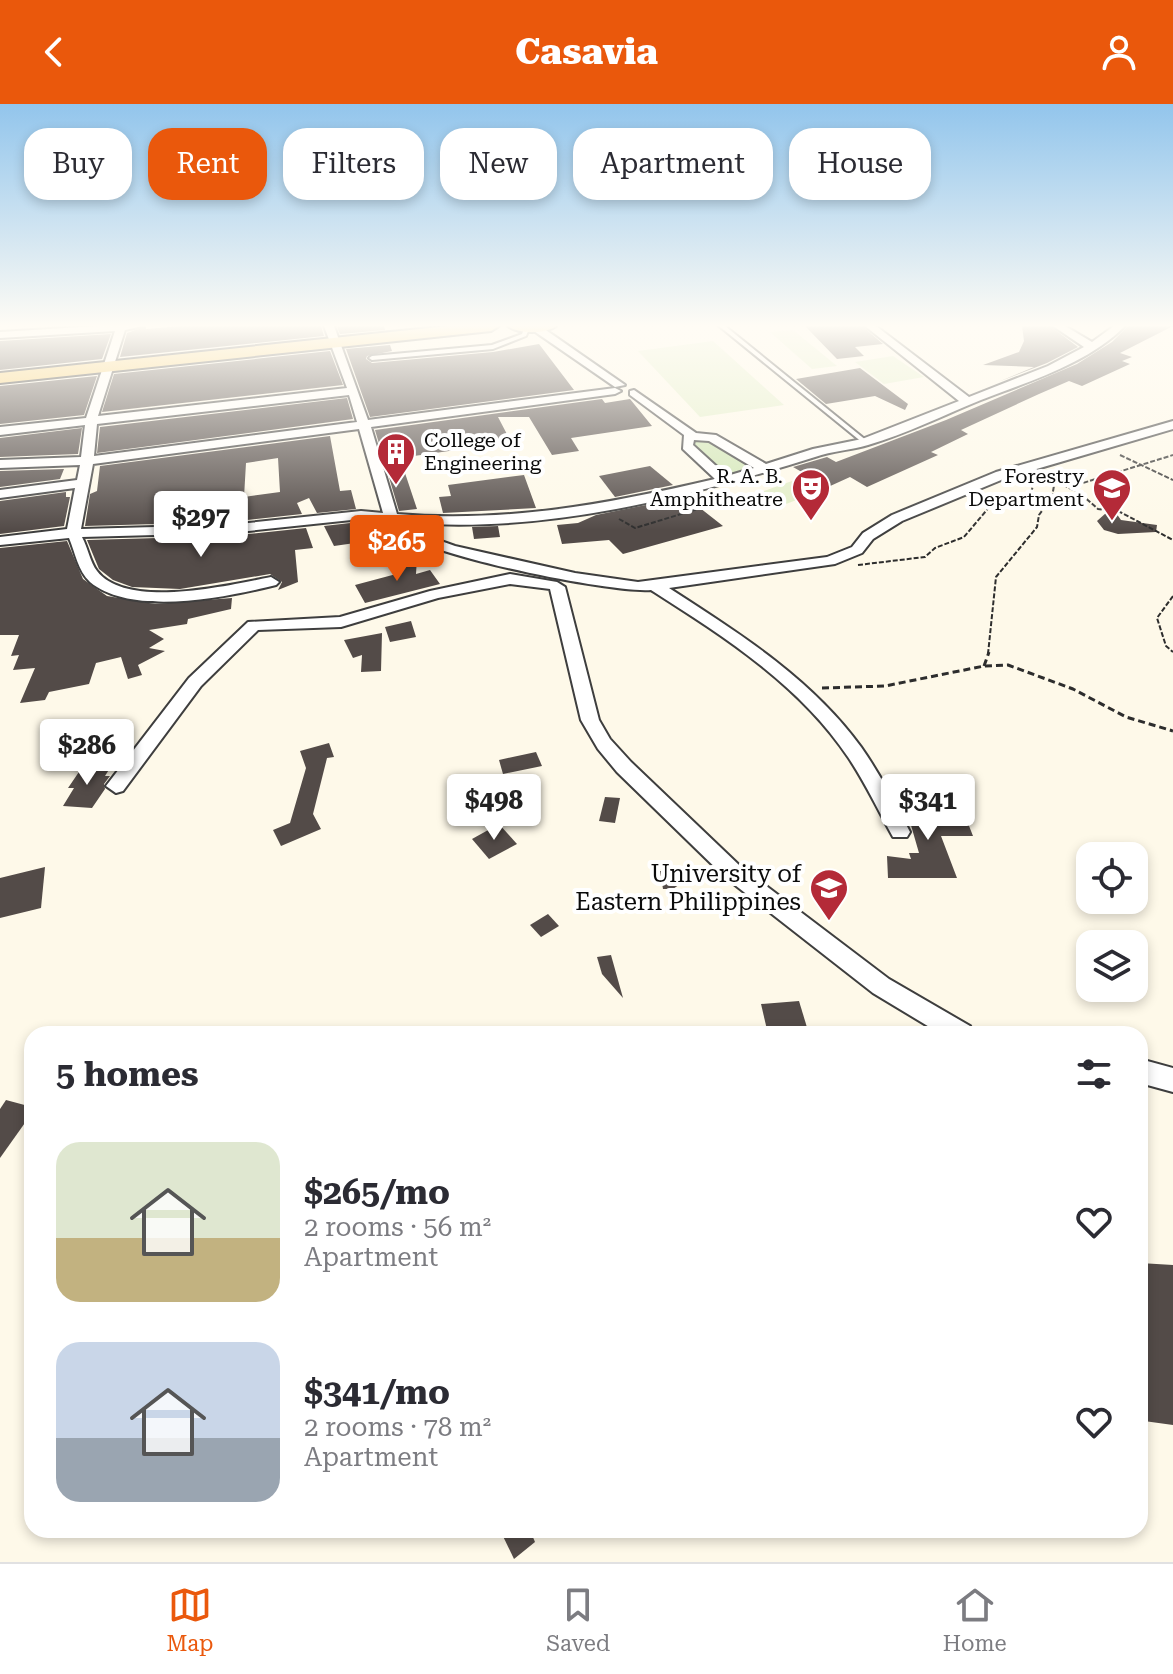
<!DOCTYPE html>
<meta charset="utf-8">
<style>
body{margin:0;font-family:"Roboto Serif",serif;background:#f2f2f3;color:#2b2b33;height:100vh;display:flex;flex-direction:column;font-size:30px;white-space:nowrap}
*{box-sizing:border-box;margin:0}
p{font-size:26px;color:#7c7c81}
.icon{flex:none;width:44px;height:44px;fill:none;stroke:currentColor;stroke-width:2;stroke-linecap:round;stroke-linejoin:round}
.map{position:relative;flex:1;overflow:hidden}
.side{position:absolute;left:24px;top:922px;width:1124px;height:512px;display:flex;flex-direction:column;background:#fff;border-radius:24px;box-shadow:0 4px 12px #0003}
.side>*{flex:none}
.guide{position:absolute;left:24px;top:24px;width:1126px;height:72px;display:flex;gap:16px}
.controls{position:absolute;left:1076px;top:738px;display:grid;gap:16px}
.controls a{display:grid;place-items:center;width:72px;height:72px;border-radius:16px;background:#fff;box-shadow:0 4px 12px #0003;font-size:40px}
.price{position:absolute;translate:-50% -68px;padding:0 18px;border-radius:8px;background:#fff;color:#222;font-size:26px;line-height:52px;filter:drop-shadow(0 2px 4px #0008)}
.price::after{content:'';position:absolute;left:50%;top:48px;width:24px;height:18px;margin-left:-12px;background:inherit;clip-path:polygon(0 0,100% 0,50% 100%)}
.price.selected{background:#ea580c;color:#fff}
ul{padding:0;list-style:none}
li{display:flex;align-items:center;gap:24px;height:200px;padding:0 32px}
li span{display:grid;place-items:center;flex:none;width:224px;height:160px;border-radius:24px;color:#555}
li>.icon{margin-inline-start:auto}
span .icon{width:96px;height:96px;fill:#fffc;stroke-width:1}
li b{font-size:34px}
h2{display:flex;justify-content:space-between;align-items:center;height:96px;padding:0 32px;font-size:34px}
.chip{padding:0 28px;border-radius:24px;background:#fff;box-shadow:0 4px 12px #0003;font-size:28px;line-height:72px}
.chip.selected{background:#ea580c;color:#fff}
header{display:flex;justify-content:space-between;align-items:center;height:104px;padding:0 32px;background:#ea580c;color:#fff;font-size:36px;font-weight:800}
.dock{display:flex;justify-content:space-around;align-items:center;height:112px;border-top:2px solid #e1e1e2;background:#fff;font-size:22px;color:#7c7c81}
.dock a{display:grid;justify-items:center;gap:4px}
.dock .selected{color:#ea580c}
.map>svg:first-child{display:block}
.green{fill:#d1e6b5}
.pitch{fill:#e2eec7}
.building{fill:#534b48;fill-rule:evenodd}
.lines{fill:none;stroke-linecap:round;stroke-linejoin:round}
.lane-casing{stroke:#3e3e3e;stroke-width:4}
.street-casing{stroke:#3e3e3e;stroke-width:4}
.primary-casing{stroke:#1c1c1c;stroke-width:4}
.path-far1{stroke:#2d2d2d;stroke-width:2;stroke-dasharray:5 2;stroke-linecap:butt}
.path{stroke:#2d2d2d;stroke-width:3;stroke-dasharray:7 4;stroke-linecap:butt}
.lane{fill:#fff;fill-rule:evenodd}
.street{fill:#fff;fill-rule:evenodd}
.primary{fill:#f3c965;fill-rule:evenodd}
.labels{text-anchor:middle;stroke-width:8;stroke-linejoin:round;paint-order:stroke}
.far-poi-label{font-size:20px;fill:#0b0b0b;stroke:#fff;text-anchor:end}
.poi-label{font-size:24px;fill:#0b0b0b;stroke:#fff;text-anchor:end}
</style>
<header><svg class="icon" aria-label="back" viewBox="0 0 24 24"><path d="M15 5l-7 7 7 7"/></svg>Casavia<svg class="icon" aria-label="person" viewBox="0 0 24 24"><circle cx="12" cy="8" r="4"/><path d="M4 21q1-7 8-7t8 7"/></svg></header>
<div class="map">
<svg width="1173" height="1458" viewBox="0 0 1173 1458">
<rect width="100%" height="100%" fill="#fef9e9"/>
<!-- green -->
<polygon class="green" points="691,335 707,335 759,362 734,373 725,371 688,339"/>
<!-- pitch -->
<g class="pitch">
<polygon points="793,226 837,262 812,265 770,228"/>
<polygon points="713,237 784,301 700,313 638,247"/>
<polygon points="893,252 924,273 884,280 855,258"/>
<polygon points="792,377 812,390 773,405 753,391"/>
</g>
<!-- building -->
<g class="building">
<polygon points="146,222 146,225 180,222 321,222 324,232 120,253 127,229"/>
<polygon points="347,222 384,222 385,226 340,230 337,223"/>
<polygon points="805,222 862,222 883,240 855,243 864,252 837,255"/>
<polygon points="1022,222 1050,222 1078,243 1047,259 998,278 1034,263 983,261 1019,248 1024,237"/>
<polygon points="1128,222 1173,222 1120,249 1132,253 1122,257 1130,260 1082,282 1069,277 1039,290 961,326 968,330 931,348 938,351 867,383 850,373 828,383 793,363 827,353 836,358 946,316 1077,260 1112,238"/>
<polygon points="111,230 102,255 0,266 0,237"/>
<polygon points="539,240 574,286 370,313 346,245 390,241 392,247 367,252 366,255 372,259 493,248"/>
<polygon points="330,247 343,281 102,308 114,270"/>
<polygon points="860,264 908,300 905,306 875,292 826,300 796,275"/>
<polygon points="97,272 84,311 0,320 0,282"/>
<polygon points="347,294 353,315 97,349 100,323"/>
<polygon points="602,295 605,299 630,295 652,322 571,334 579,347 552,351 529,313 498,313 511,338 400,354 417,405 399,407 375,326"/>
<polygon points="82,324 78,350 0,353 0,334"/>
<path d="M330,332l10,55 11,-1 5,19 -39,4 -8,-15 -12,5 5,11 -73,8 -144,4 5,-32 7,-3 3,-25zM278,354l2,34 -36,5 2,-34z"/>
<polygon points="650,362 673,381 615,393 599,372"/>
<polygon points="64,365 60,375 0,383 0,367"/>
<polygon points="524,371 536,404 443,409 439,393 451,392 448,381"/>
<polygon points="66,388 66,393 70,393 64,422 0,430 0,397"/>
<polygon points="686,393 723,422 623,450 609,436 562,440 557,421 578,419 596,411"/>
<polygon points="1106,409 1116,409 1121,416 1157,421 1156,428 1118,430 1104,426 1097,417"/>
<polygon points="359,418 365,422 380,420 383,435 334,442 324,422"/>
<polygon points="498,422 500,433 474,435 472,423"/>
<polygon points="306,424 313,444 295,446 298,478 278,486 282,478 270,470 180,485 132,483 113,476 99,465 87,436 229,432"/>
<polygon points="67,437 83,475 107,492 155,500 232,494 231,505 188,515 187,520 149,526 164,535 149,544 165,547 138,561 142,571 128,575 121,553 96,559 89,580 49,588 45,596 20,599 35,564 13,566 19,551 11,552 19,531 0,531 0,444"/>
<polygon points="417,454 416,470 430,466 440,480 365,499 355,481 400,469 401,455"/>
<polygon points="411,517 416,533 390,538 385,523"/>
<polygon points="382,529 381,567 361,568 362,551 353,554 344,536"/>
<polygon points="329,639 334,653 327,654 313,710 321,725 281,742 273,726 290,719 306,664 300,647"/>
<polygon points="536,648 542,662 503,670 499,656"/>
<polygon points="83,662 110,664 105,672 110,672 104,680 105,685 92,704 63,702 74,684 68,684"/>
<polygon points="902,690 925,690 931,709 964,709 973,732 941,732 957,774 888,774 887,752 911,755 909,749 919,749"/>
<polygon points="605,693 620,694 615,719 599,717"/>
<polygon points="499,720 517,740 489,755 472,735"/>
<polygon points="45,763 41,804 0,814 0,774"/>
<polygon points="682,766 686,776 673,785 663,785 660,767"/>
<polygon points="548,810 559,822 541,833 530,821"/>
<polygon points="611,851 623,894 602,870 597,853"/>
<polygon points="799,897 809,930 768,930 761,900"/>
<polygon points="6,996 32,1003 32,1009 0,1054 0,1005"/>
<polygon points="1140,1159 1173,1161 1173,1321 1144,1317 1140,1300"/>
<polygon points="500,1426 530,1426 535,1438 514,1455"/>
</g>
<g class="lines">
<defs>
<g id="lane">
<polygon points="525,222 530,223 526,232 493,245 372,256 369,254 372,252 492,241 522,230"/>
<polygon points="719,222 725,222 867,337 867,339 863,339"/>
</g>
<g id="street">
<path d="M97,222h46l-18,4 -27,86 249,-28 -23,-62h10l34,94 247,-32 6,3 -6,3 -244,33 26,87c110,9 211,-10 318,-35l-32,-30 1,-14 -54,-40v-4l4,-1 62,43 20,2 50,29 47,-15 49,-10 97,-38 -94,-75h11l93,71 79,-31 36,-19 -31,-21h12l27,16 22,-16h11c-38,38 -95,55 -144,74 -37,15 -75,34 -113,45 -17,5 -36,6 -53,12 -134,42 -273,78 -416,65l11,8 45,16 120,27 63,9 189,-25 25,-10 11,-14 29,-18 104,-43 177,-51v8l-167,49 -104,43 -29,18 -11,14 -27,11 -166,24c70,45 143,91 192,159 19,27 34,56 49,85l-3,5h-14c-15,-27 -28,-55 -45,-80 -49,-73 -125,-121 -197,-167 -37,4 -254,-39 -266,-69l-24,-2 -132,14 -147,4c6,11 8,25 15,34 30,39 133,14 174,6l8,5 -3,3c-48,12 -144,32 -186,-3 -12,-11 -15,-30 -21,-44l-69,7v-8l67,-8 8,-41 -75,10v-8l77,-10 3,-15 -80,3v-8l81,-3 4,-32 -85,10v-8l86,-9 29,-87 -115,7v-6zM349,291l8,27 -263,34 3,-32zM359,325l24,84 -22,-2 -132,14 -148,4 12,-65zM694,336l15,1 45,27 -27,8 -34,-31z"/>
<polygon points="531,222 540,222 625,281 615,283 531,225"/>
<polygon points="510,470 557,478 565,483 599,616 610,635 631,658 740,762 889,875 970,922 974,930 941,930 873,889 726,774 617,668 598,645 581,616 550,485 510,480 438,494 341,523 258,526 201,582 123,687 116,689 106,682 189,574 248,518 340,513 430,487"/>
<polygon points="1140,955 1173,964 1173,988 1140,979"/>
</g>
<g id="primary">
<polygon points="448,222 499,222 491,227 0,279 0,269"/>
<path d="M508,222h48c-10,8 -38,8 -48,0z"/>
</g>
</defs>
<!-- lane casing -->
<use href="#lane" class="lane-casing"/>
<!-- street casing -->
<use href="#street" class="street-casing"/>
<!-- primary casing -->
<use href="#primary" class="primary-casing"/>
<!-- path-far1 -->
<g class="path-far1">
<polyline points="1120,351 1173,376"/>
<polyline points="1044,371 1081,390 1098,405 1120,408 1173,436"/>
<polyline points="1070,383 1173,351"/>
<polyline points="619,415 635,424 701,404"/>
<polyline points="858,461 925,453 935,444 964,433 991,401 1031,389 1035,374"/>
<polyline points="1173,492 1157,514 1166,542 1173,548"/>
<polyline points="988,550 996,473 1037,423 1039,411 1052,393 1055,376"/>
</g>
<!-- path -->
<g class="path">
<polyline points="984,562 989,548"/>
<polyline points="822,584 885,582 984,562 1008,561 1073,585 1126,613 1173,627"/>
</g>
<!-- lane -->
<use href="#lane" class="lane"/>
<!-- street -->
<use href="#street" class="street"/>
<!-- primary -->
<use href="#primary" class="primary"/>
</g>
<!-- sky -->
<linearGradient id="sky" x2="0" y2="1"><stop stop-color="#92c5ec"/><stop offset="0.52" stop-color="#fffcf5"/><stop offset="1" stop-color="#fffcf5" stop-opacity="0"/></linearGradient>
<rect width="1173" height="426" fill="url(#sky)"/>
<!-- icons -->
<defs>
<symbol id="building-pin" viewBox="-11 -11 22 30"><path d="M0 17L-7.5 6A9.5 9.5 0 1 1 7.5 6Z" fill="#b42a38" stroke="#fff"/><path d="M-4-6H4V6H1V3H-1V6H-4ZM-2.5-4.3h1.7v1.8h-1.7ZM.8-4.3h1.7v1.8H.8ZM-2.5-1h1.7V.8h-1.7ZM.8-1h1.7V.8H.8Z" fill="#fff"/></symbol>
<symbol id="theatre-pin" viewBox="-11 -11 22 30"><path d="M0 17L-7.5 6A9.5 9.5 0 1 1 7.5 6Z" fill="#b42a38" stroke="#fff"/><path d="M-5-5.5Q0-4 5-5.5V0Q5 5 0 6Q-5 5-5 0ZM-3.3-2.5H-1v1.5H-3.3ZM1-2.5H3.3v1.5H1ZM-2.8 1Q0 5.5 2.8 1Z" fill="#fff"/></symbol>
<symbol id="university-pin" viewBox="-11 -11 22 30"><path d="M0 17L-7.5 6A9.5 9.5 0 1 1 7.5 6Z" fill="#b42a38" stroke="#fff"/><path d="M0-5L7-2L0 1L-7-2ZM-4 1L0 2.5L4 1V4Q0 6-4 4Z" fill="#fff"/></symbol>
</defs>
<g fill-rule="evenodd">
<use href="#building-pin" x="374" y="326" width="44" height="60"/>
<use href="#theatre-pin" x="789" y="362" width="44" height="60"/>
<use href="#university-pin" x="1090" y="362" width="44" height="60"/>
<use href="#university-pin" x="807" y="762" width="44" height="60"/>
</g>
<g class="labels">
<!-- far-poi labels -->
<g class="far-poi-label">
<text x="424" y="343" text-anchor="start">College of<tspan x="424" dy="23">Engineering</tspan></text>
<text x="783" y="379">R. A. B.<tspan x="783" dy="23">Amphitheatre</tspan></text>
<text x="1084" y="379">Forestry<tspan x="1084" dy="23">Department</tspan></text>
</g>
<!-- poi labels -->
<g class="poi-label">
<text x="801" y="778">University of<tspan x="801" dy="28">Eastern Philippines</tspan></text>
</g>
</g>
</svg>
<div class="controls">
<a><svg class="icon" aria-label="locate" viewBox="0 0 24 24"><circle cx="12" cy="12" r="6"/><path d="M12 2v4M12 18v4M2 12h4M18 12h4"/></svg></a>
<a><svg class="icon" aria-label="layers" viewBox="0 0 24 24"><path d="M12 4l9 5-9 5-9-5zM3 14l9 5 9-5"/></svg></a>
</div>
<b class="price" style="left:201px;top:455px">$297</b>
<b class="price selected" style="left:397px;top:479px">$265</b>
<b class="price" style="left:87px;top:683px">$286</b>
<b class="price" style="left:494px;top:738px">$498</b>
<b class="price" style="left:928px;top:738px">$341</b>
<div class="guide">
<a class="chip">Buy</a>
<a class="chip selected">Rent</a>
<a class="chip">Filters</a>
<a class="chip">New</a>
<a class="chip">Apartment</a>
<a class="chip">House</a>
</div>
<section class="side">
<h2>5 homes<svg class="icon" aria-label="filters" viewBox="0 0 24 24"><path d="M4 7h16M4 17h16"/><circle cx="9" cy="7" r="2"/><circle cx="15" cy="17" r="2"/></svg></h2>
<ul>
<li><span style="background:linear-gradient(#dfe7d0 60%,#c2b280 0)"><svg class="icon" aria-label="home" viewBox="0 0 24 24"><path d="M3 11l9-7 9 7M6 9v11h12V9"/></svg></span><div><b>$265/mo</b><p>2 rooms · 56 m²</p><p>Apartment</p></div><svg class="icon" aria-label="heart" viewBox="0 0 24 24"><path d="M12 20l-8-8c-3-5 5-10 8-4 3-6 11-1 8 4z"/></svg></li>
<li><span style="background:linear-gradient(#c9d6e8 60%,#9aa5b1 0)"><svg class="icon" aria-label="home" viewBox="0 0 24 24"><path d="M3 11l9-7 9 7M6 9v11h12V9"/></svg></span><div><b>$341/mo</b><p>2 rooms · 78 m²</p><p>Apartment</p></div><svg class="icon" aria-label="heart" viewBox="0 0 24 24"><path d="M12 20l-8-8c-3-5 5-10 8-4 3-6 11-1 8 4z"/></svg></li>
</ul>
</section>
</div>
<nav class="dock">
<a class="selected"><svg class="icon" aria-label="map" viewBox="0 0 24 24"><path d="M3 6l6-2 6 2 6-2v14l-6 2-6-2-6 2zM9 4v14M15 6v14"/></svg>Map</a>
<a><svg class="icon" aria-label="saved" viewBox="0 0 24 24"><path d="M7 4h10v16l-5-4-5 4z"/></svg>Saved</a>
<a><svg class="icon" aria-label="home" viewBox="0 0 24 24"><path d="M3 11l9-7 9 7M6 9v11h12V9"/></svg>Home</a>
</nav>
